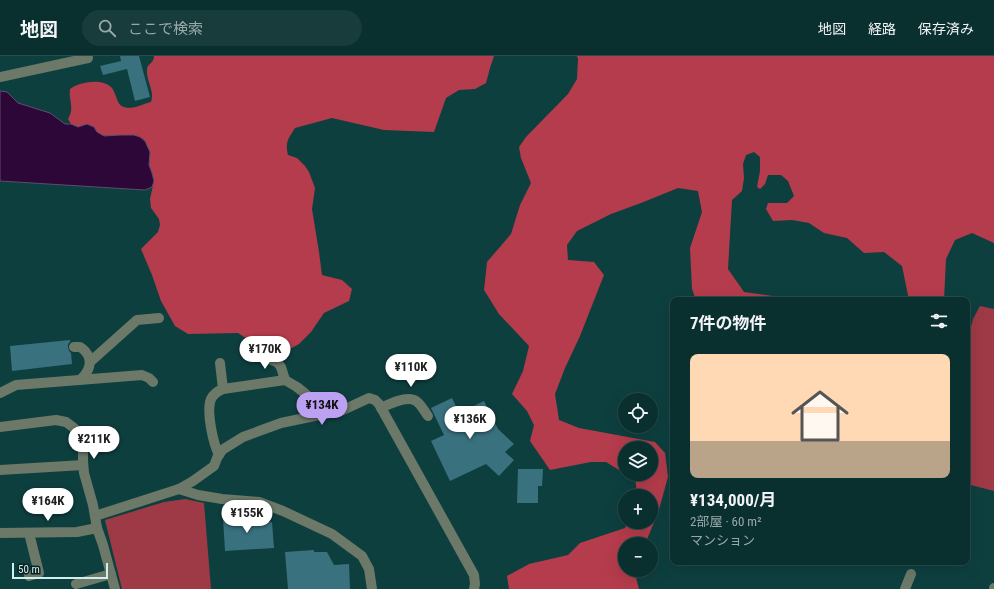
<!DOCTYPE html>
<html lang="ja">
<meta charset="utf-8">
<style>
body{margin:0;font-family:"Roboto Condensed","Noto Sans JP",sans-serif;background:#183b3b;color:#f1f3f6;height:100vh;display:flex;flex-direction:column;font-size:15px;white-space:nowrap}
*{box-sizing:border-box;margin:0}
p{font-size:13px;color:#99a9aa}
.icon{flex:none;width:22px;height:22px;fill:none;stroke:currentColor;stroke-width:2;stroke-linecap:round;stroke-linejoin:round}
.map{position:relative;flex:1;overflow:hidden}
.sheet{position:absolute;left:670px;top:241px;width:300px;height:268px;display:flex;flex-direction:column;background:#0a2f2f;border-radius:8px;box-shadow:0 4px 16px #0002,0 0 0 1px #2a4a4b}
.sheet>*{flex:none}
.tools{position:absolute;left:618px;top:337px;display:grid;gap:8px}
.tools a{display:grid;place-items:center;width:40px;height:40px;border-radius:50%;background:#0a2f2f;box-shadow:0 4px 16px #0002,0 0 0 1px #2a4a4b;font-size:20px}
.scale{position:absolute;left:12px;bottom:10px;width:96px;box-sizing:border-box;padding-left:4px;border:2px solid #d1efef;border-top:0;font-size:11px;line-height:14px;white-space:nowrap;color:#d1efef;-webkit-text-stroke:3px #092323;paint-order:stroke}
.price{position:absolute;translate:-50% -34px;padding:0 9px;border-radius:14px;background:#fff;color:#222;font-size:13px;line-height:26px;filter:drop-shadow(0 1px 2px #0008)}
.price::after{content:'';position:absolute;left:50%;top:24px;width:12px;height:9px;margin-left:-6px;background:inherit;clip-path:polygon(0 0,100% 0,50% 100%)}
.price.current{background:#bca0f2;color:#111}
ul{padding:0;list-style:none}
li{display:grid;align-content:center;gap:8px;height:212px;padding:0 20px}
li+li{border-top:1px solid #2a4a4b}
li span{display:grid;place-items:center;height:124px;border-radius:8px;color:#555}
li>.icon{margin-inline-start:auto}
span .icon{width:72px;height:72px;fill:#fffc;stroke-width:1}
li b{font-size:17px}
h2{display:flex;justify-content:space-between;align-items:center;height:48px;padding:0 20px;font-size:17px}
header{display:flex;align-items:center;gap:24px;box-sizing:border-box;height:56px;padding:0 20px;background:#0a2f2f;border-bottom:1px solid #2a4a4b}
header strong{font-size:19px}
nav{display:flex;gap:22px;margin-inline-start:auto;font-size:14px}
.search{width:280px;height:36px;background:#183b3b;display:flex;align-items:center;gap:10px;box-sizing:border-box;padding:0 14px;border-radius:22px;color:#99a9aa;font-size:15px}
.map>svg:first-child{display:block}
.green{fill:#9e3a45}
.forest{fill:#b53c4c}
.water{fill:#2c0737;stroke:#5e4d6e}
.building{fill:#3a717f}
.lines{fill:none;stroke-linecap:round;stroke-linejoin:round}
.minor{stroke:#6c7868;stroke-width:10}
</style>
<header>
<strong>地図</strong>
<div class="search"><svg class="icon" aria-label="search" viewBox="0 0 24 24"><circle cx="10" cy="10" r="6"/><path d="M15 15l6 6"/></svg>ここで検索</div>
<nav><a>地図</a><a>経路</a><a>保存済み</a></nav>
</header>
<div class="map">
<svg width="994" height="533" viewBox="0 0 994 533">
<rect width="100%" height="100%" fill="#0e3f3f"/>
<!-- green -->
<g class="green">
<polygon points="980,250 994,253 994,435 967,428 967,287 973,263"/>
<polygon points="185,443 204,447 211,533 122,533 105,464 164,446"/>
</g>
<!-- forest -->
<g class="forest">
<path d="M154,0h340l-4,12 -4,15 -11,6 -16,1 -13,8 -12,34 -50,-2 -52,-12 -37,10c-7,11 -10,14 -7,27l9,3 8,8 4,6 6,16 -3,21 7,43 3,23 20,5 10,9 -3,12 -25,12 -13,19 -12,12 -18,10 -26,-10 -17,-11 -50,1 -13,-8 -14,-25 -9,-26 -11,-26 17,-17 2,-7 -1,-6 -8,-11 -1,-9 4,-18 -2,-8 -3,-8 1,-13 -5,-11 -5,-4 -19,-2 -17,1 -7,-4 -3,-5 -7,-3 -9,3 -7,-3 -3,-5c2,-4 4,-8 3,-13 0,-7 -2,-8 -1,-17 10,-7 31,-11 41,-2 6,6 5,18 13,20 8,3 19,-3 27,-5 4,-11 -5,-21 -4,-32 0,-7 7,-6 7,-14z"/>
<polygon points="577,0 994,0 994,187 972,177 955,184 946,203 944,244 909,244 902,210 884,196 864,197 847,182 824,177 809,167 792,164 773,165 766,153 768,147 787,147 794,140 788,125 781,119 768,119 765,128 760,133 757,131 760,115 760,101 754,96 746,99 743,108 744,122 742,135 732,144 728,213 744,236 773,240 819,244 696,244 692,233 690,192 702,156 698,135 678,132 641,147 611,158 577,175 567,189 568,204 594,206 604,219 580,280 565,312 555,338 559,364 579,372 655,386 665,397 668,421 658,457 645,488 625,488 625,514 634,514 639,533 509,533 507,520 529,508 568,499 580,487 625,472 628,466 651,466 651,440 637,440 635,419 633,418 651,418 651,392 625,392 625,416 619,414 606,406 591,406 550,414 530,385 534,369 527,355 512,338 523,315 529,290 499,258 484,234 487,206 511,178 520,149 531,127 521,102 519,91 526,81 568,38 577,23 578,3"/>
</g>
<!-- water -->
<polygon class="water" points="0,35 7,36 18,47 50,57 65,68 71,68 78,71 87,68 94,71 97,76 104,80 121,79 134,79 140,81 145,85 150,96 149,109 152,117 154,125 152,131 145,134 0,125"/>
<!-- building -->
<g class="building">
<polygon points="120,0 139,0 150,41 135,45 127,13 103,19 100,10 121,5"/>
<polygon points="70,284 70,286 68,288 68,291 69,295 71,297 72,308 12,315 10,290"/>
<polygon points="452,342 459,357 484,345 498,373 514,388 505,396 514,404 499,420 486,408 450,425 431,385 444,379 431,352"/>
<polygon points="518,413 543,413 542,430 538,430 538,447 517,447"/>
<polygon points="256,459 257,468 272,466 274,492 225,495 223,462"/>
<polygon points="314,494 314,496 327,496 334,509 349,508 350,533 288,533 285,496"/>
</g>
<g class="lines">
<!-- minor -->
<g class="minor">
<polyline points="0,21 88,2"/>
<path d="M74,291c0,0 6,0 6,0 2,1 4,3 5,4 9,10 4,21 -5,29"/>
<polyline points="253,297 277,306 281,311 285,324"/>
<polyline points="90,306 137,264 159,262"/>
<polyline points="220,307 223,333"/>
<polyline points="0,337 16,329 142,319 149,322 153,326"/>
<path d="M381,352c8,-4 26,-13 35,-7 5,3 8,10 12,15"/>
<polyline points="0,371 56,364 66,366 74,372 80,380 83,389 83,405 84,417 93,449 97,472 103,489 115,533"/>
<path d="M219,399c-6,-12 -13,-44 -8,-56 3,-6 7,-8 12,-10l62,-9 12,7 16,13 13,14"/>
<polyline points="0,414 83,409"/>
<polyline points="179,433 198,439 222,443 259,446 283,455 332,478 362,500 369,513 372,533"/>
<polyline points="95,460 179,433 193,425 214,410 217,402 222,394 243,381 281,367 343,354 369,342 375,344 379,348 474,519 475,528 474,533"/>
<polyline points="0,477 77,476 97,472"/>
<polyline points="29,520 39,517 29,477"/>
<polyline points="76,528 111,518"/>
<polyline points="905,533 911,518"/>
<polyline points="994,533 994,532"/>
</g>
</g>
</svg>
<div class="tools">
<a><svg class="icon" aria-label="locate" viewBox="0 0 24 24"><circle cx="12" cy="12" r="6"/><path d="M12 2v4M12 18v4M2 12h4M18 12h4"/></svg></a>
<a><svg class="icon" aria-label="layers" viewBox="0 0 24 24"><path d="M12 4l9 5-9 5-9-5zM3 14l9 5 9-5"/></svg></a>
<a>+</a>
<a>−</a>
</div>
<div class="scale">50 m</div>
<b class="price" style="left:265px;top:314px">¥170K</b>
<b class="price" style="left:411px;top:332px">¥110K</b>
<b class="price current" style="left:322px;top:370px">¥134K</b>
<b class="price" style="left:470px;top:384px">¥136K</b>
<b class="price" style="left:94px;top:404px">¥211K</b>
<b class="price" style="left:48px;top:466px">¥164K</b>
<b class="price" style="left:247px;top:478px">¥155K</b>
<section class="sheet">
<h2>7件の物件<svg class="icon" aria-label="filters" viewBox="0 0 24 24"><path d="M4 7h16M4 17h16"/><circle cx="9" cy="7" r="2"/><circle cx="15" cy="17" r="2"/></svg></h2>
<ul>
<li><span style="background:linear-gradient(#ffd9b3 70%,#b9a48a 0)"><svg class="icon" aria-label="home" viewBox="0 0 24 24"><path d="M3 11l9-7 9 7M6 9v11h12V9"/></svg></span><div><b>¥134,000/月</b><p>2部屋 · 60 m²</p><p>マンション</p></div></li>
</ul>
</section>
</div>
